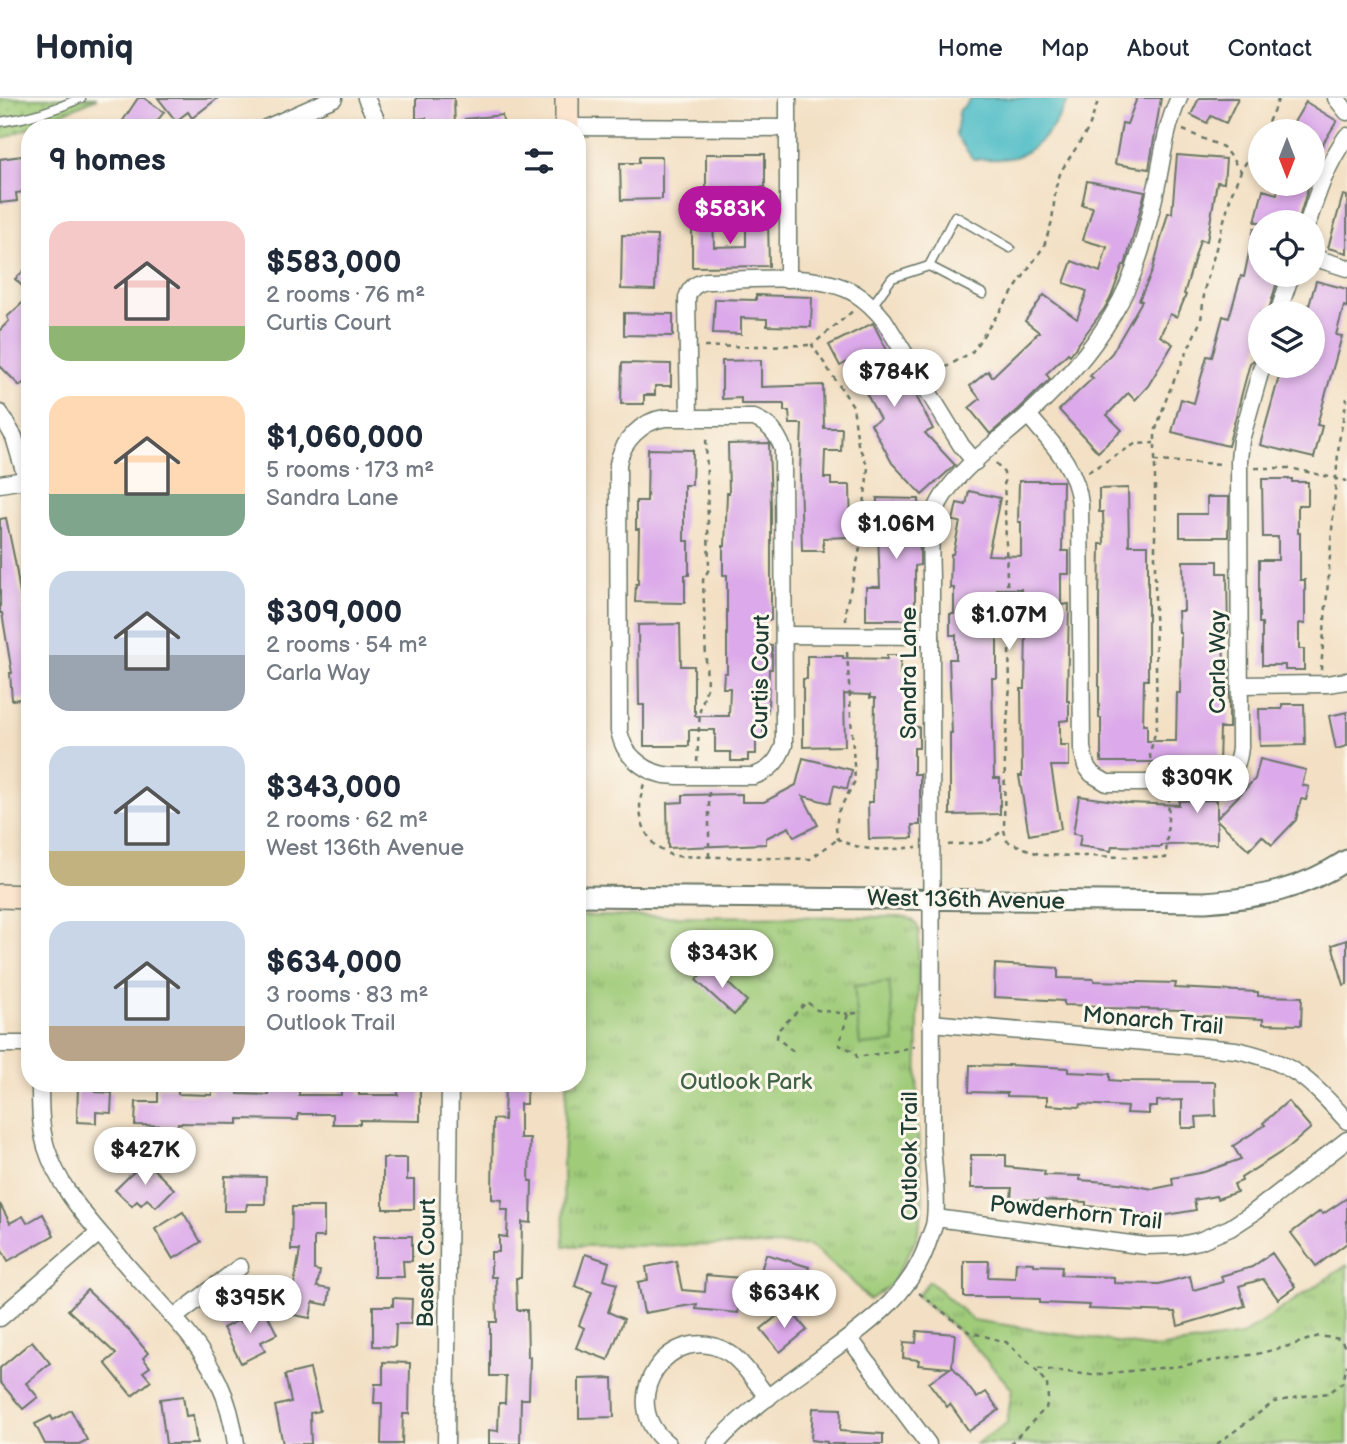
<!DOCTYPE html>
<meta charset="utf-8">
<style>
body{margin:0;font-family:"Balsamiq Sans",sans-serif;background:#f2f2f3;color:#1f2937;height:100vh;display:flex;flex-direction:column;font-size:26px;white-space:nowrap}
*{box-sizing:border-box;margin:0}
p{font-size:23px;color:#747a83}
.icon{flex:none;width:38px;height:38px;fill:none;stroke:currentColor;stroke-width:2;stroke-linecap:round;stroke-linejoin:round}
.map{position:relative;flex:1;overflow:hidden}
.panel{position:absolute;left:21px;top:21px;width:565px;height:973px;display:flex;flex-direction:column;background:#fff;border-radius:28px;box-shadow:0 4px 10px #0003}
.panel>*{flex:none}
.needle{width:46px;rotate:180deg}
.controls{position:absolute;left:1248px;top:21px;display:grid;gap:14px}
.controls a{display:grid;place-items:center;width:77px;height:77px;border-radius:50%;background:#fff;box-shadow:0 4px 10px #0003;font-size:35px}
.price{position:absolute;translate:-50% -60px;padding:0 16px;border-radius:24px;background:#fff;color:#222;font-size:23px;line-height:46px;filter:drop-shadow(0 2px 4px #0008)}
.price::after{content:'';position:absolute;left:50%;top:42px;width:21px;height:16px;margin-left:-10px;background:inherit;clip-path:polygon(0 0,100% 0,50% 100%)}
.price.on{background:#b5179e;color:#fff}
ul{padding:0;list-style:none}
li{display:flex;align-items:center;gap:21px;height:175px;padding:0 28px}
li span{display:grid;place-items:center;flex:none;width:196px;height:140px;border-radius:21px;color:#555}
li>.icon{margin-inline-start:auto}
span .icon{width:84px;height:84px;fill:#fffc;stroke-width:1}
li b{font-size:30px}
h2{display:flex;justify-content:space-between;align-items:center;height:84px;padding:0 28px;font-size:30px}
header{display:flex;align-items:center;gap:42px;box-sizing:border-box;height:98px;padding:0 35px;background:#fff;border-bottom:2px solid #e0e1e3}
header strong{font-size:33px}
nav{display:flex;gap:38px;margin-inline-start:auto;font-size:24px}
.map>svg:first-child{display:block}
.grass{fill:url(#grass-dots);stroke:#608457;stroke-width:2}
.park{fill:url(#park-tufts);stroke:#608457;stroke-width:2}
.pitch{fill:#a0cc7a;stroke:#608457;stroke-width:2}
.water{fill:#4fbdc6;stroke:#377d7d;stroke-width:2}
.building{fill:#dcaaea}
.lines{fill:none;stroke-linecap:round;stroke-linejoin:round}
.service-casing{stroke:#697666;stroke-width:11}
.minor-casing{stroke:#697666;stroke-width:19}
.tertiary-casing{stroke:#697666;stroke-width:23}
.secondary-casing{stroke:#697666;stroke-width:26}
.path{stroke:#697666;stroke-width:2.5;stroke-dasharray:5 5;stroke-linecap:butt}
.service{stroke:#fff;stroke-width:8}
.minor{stroke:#fff;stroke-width:16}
.tertiary{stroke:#fff;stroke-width:19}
.secondary{stroke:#fbe5cf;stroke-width:23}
.labels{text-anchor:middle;stroke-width:6;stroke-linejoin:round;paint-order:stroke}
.street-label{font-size:23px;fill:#1f3d34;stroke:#fbf7ec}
.park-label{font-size:23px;fill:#3f6146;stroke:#fbf7ec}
</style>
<header>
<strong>Homiq</strong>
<nav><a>Home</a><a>Map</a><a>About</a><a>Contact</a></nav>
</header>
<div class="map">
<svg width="1347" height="1346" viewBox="0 0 1347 1346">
<defs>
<pattern id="grass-dots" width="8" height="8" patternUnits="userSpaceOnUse" patternTransform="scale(1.75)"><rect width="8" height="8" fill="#a0cc7a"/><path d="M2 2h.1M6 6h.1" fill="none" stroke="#82a765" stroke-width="1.8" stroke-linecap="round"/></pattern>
<pattern id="park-tufts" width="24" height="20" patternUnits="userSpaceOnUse" patternTransform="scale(1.75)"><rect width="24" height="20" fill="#a0cc7a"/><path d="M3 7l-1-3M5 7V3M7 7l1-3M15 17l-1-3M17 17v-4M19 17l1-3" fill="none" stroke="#82a765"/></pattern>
</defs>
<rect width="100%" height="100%" fill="#fbf7ec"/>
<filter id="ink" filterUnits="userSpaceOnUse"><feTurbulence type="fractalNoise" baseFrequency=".0143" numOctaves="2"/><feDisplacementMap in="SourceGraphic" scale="14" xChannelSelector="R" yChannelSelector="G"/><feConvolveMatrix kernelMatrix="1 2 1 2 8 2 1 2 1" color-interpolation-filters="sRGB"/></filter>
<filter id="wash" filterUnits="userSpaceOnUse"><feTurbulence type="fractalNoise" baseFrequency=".00686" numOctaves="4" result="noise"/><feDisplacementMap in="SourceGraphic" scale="28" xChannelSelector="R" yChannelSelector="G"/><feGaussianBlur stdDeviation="1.57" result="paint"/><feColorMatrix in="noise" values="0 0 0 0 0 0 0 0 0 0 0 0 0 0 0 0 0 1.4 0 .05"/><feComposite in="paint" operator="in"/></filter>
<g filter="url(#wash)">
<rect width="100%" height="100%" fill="#f3e0c4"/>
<!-- grass -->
<polygon class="grass" points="0,0 97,0 0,42"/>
<!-- park -->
<g class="park">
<path d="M578,818l327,1c8,3 11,5 14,13l-2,190 6,78 -2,21 -5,21 -25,45 -22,15 -19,-21 -41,-34 -245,1 -1,-86 4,-77h11z"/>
<polygon points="1347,1167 1347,1346 976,1346 1007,1325 1012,1291 967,1240 917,1198 929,1183 973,1222 1155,1250 1241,1238"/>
</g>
<!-- pitch -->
<polygon class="pitch" points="889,884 895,944 860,947 854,888"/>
<!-- water -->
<path class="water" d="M972,0h97c-11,23 -26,48 -51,58 -14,5 -31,3 -45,3l-17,-23 3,-25z"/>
<g id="blocks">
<!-- building -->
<g class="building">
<polygon points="138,0 144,0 164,14 152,30 118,30"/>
<polygon points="158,0 218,0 192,20 188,14 176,23"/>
<polygon points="416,0 454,0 455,30 426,30 426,20 416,21"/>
<polygon points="1137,0 1161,0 1149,71 1115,66 1122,25 1127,26"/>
<polygon points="1199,0 1238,0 1226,25 1211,18 1207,25 1191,17"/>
<polygon points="1306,4 1337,23 1312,63 1312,33 1304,33 1293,26"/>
<polygon points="502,17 504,30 466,30 465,21"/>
<polygon points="706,56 765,56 765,89 706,90"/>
<polygon points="30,57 30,93 16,95 17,103 0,105 0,61"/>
<polygon points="1177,57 1226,61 1224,85 1217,84 1207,143 1200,142 1184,196 1186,197 1177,219 1170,216 1160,238 1173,246 1148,288 1135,302 1128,295 1107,317 1122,332 1098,354 1059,312 1093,280 1090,278 1112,255 1142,203 1139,202 1152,174 1168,115 1172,115"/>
<polygon points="639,59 662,59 662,101 621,102 620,65 639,65"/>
<polygon points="1087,83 1145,94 1126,164 1125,167 1123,167 1111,199 1104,211 1070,257 1068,255 1046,276 1050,281 1019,311 990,336 969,310 980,301 970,288 988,273 992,279 1039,234 1025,223 1044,197 1077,221 1087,193 1064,185 1072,163 1100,174 1107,149 1083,142 1093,109 1082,107"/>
<polygon points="1279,86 1309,86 1298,124 1255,124 1263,92 1277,96"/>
<polygon points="1343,97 1347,98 1347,155 1328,150"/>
<polygon points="692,120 713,120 714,149 746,148 746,121 768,121 769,168 692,169"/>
<polygon points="1254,130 1260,130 1260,177 1279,177 1268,215 1260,215 1260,240 1254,262 1250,265 1228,348 1172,334 1181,301 1194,305 1207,258 1212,259 1223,218 1229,220 1241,178 1244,179"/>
<polygon points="622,137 657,138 655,192 621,191"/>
<polygon points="30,167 30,196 15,181"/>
<polygon points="1316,183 1347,191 1347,209 1344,208 1336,237 1342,238 1317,327 1322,328 1314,360 1260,347 1282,268 1312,268 1312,215 1307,215"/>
<polygon points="756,197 812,199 811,229 767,228 767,221 741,220 741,236 713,235 715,201 756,202"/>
<polygon points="30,198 30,279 20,288 0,268 0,232 9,223 7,219"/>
<polygon points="624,215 673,216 673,238 624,237"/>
<polygon points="873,225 892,262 894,260 902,273 904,274 933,331 925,335 955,367 922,397 892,365 871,326 880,321 849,263 840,268 829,247"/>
<polygon points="761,262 761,289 823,287 824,330 842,330 841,353 825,353 824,380 831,380 831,387 850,387 851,439 823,440 823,453 802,453 800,374 802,326 790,326 789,313 784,313 784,306 741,306 741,300 722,301 722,263"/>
<polygon points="622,265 671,266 671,288 655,288 655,297 644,297 644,306 621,306"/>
<polygon points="769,345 771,409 771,522 763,522 763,547 772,548 772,571 769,571 768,614 763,614 763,641 756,640 756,656 748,656 748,663 731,663 731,654 715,654 715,632 689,632 689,648 644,648 644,607 639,607 638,527 680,526 681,568 694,568 694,613 695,613 695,618 729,618 730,590 723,590 724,575 727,575 727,477 723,477 723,448 725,448 727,395 729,395 728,346"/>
<polygon points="648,351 693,352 692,387 684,387 684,443 689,443 689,477 685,477 685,505 635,504 636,486 638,486 639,431 636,431 636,403 647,403"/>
<polygon points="1262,381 1292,381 1292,384 1308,384 1308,407 1298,407 1298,435 1300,435 1300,482 1305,482 1305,526 1299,525 1299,551 1304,551 1304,572 1285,572 1285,567 1262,567 1262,525 1259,525 1259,462 1278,462 1278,439 1263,439"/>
<polygon points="1019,383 1063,383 1062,453 1069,453 1069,476 1061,476 1061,507 1069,506 1067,603 1069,603 1069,622 1060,623 1060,647 1069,647 1069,668 1051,668 1061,731 1029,737 1019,678 1022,678 1021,591 1025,591 1026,529 1022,529 1021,491 997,491 997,580 992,580 994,680 1000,680 1000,716 950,717 950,635 952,635 949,561 956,561 956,537 950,537 950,516 954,516 954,490 950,490 951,456 953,456 960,424 953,423 957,405 966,407 969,393 1000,400 988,457 1021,458 1021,424 1018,424"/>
<polygon points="1128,390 1129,447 1148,447 1148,582 1144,582 1143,627 1147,627 1147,643 1176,643 1177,595 1180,595 1181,535 1179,535 1178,513 1184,513 1183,463 1218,463 1218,475 1227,475 1228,535 1223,535 1224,567 1229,568 1229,630 1220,630 1219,667 1204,667 1204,673 1185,673 1186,666 1168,665 1168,664 1101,664 1101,620 1099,620 1099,505 1100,446 1104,446 1103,414 1099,414 1099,391"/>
<polygon points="1207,399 1229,399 1228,439 1180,439 1180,416 1207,416"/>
<polygon points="877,400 919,401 920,467 915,468 915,522 866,522 866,489 880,489 878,435 876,435"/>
<polygon points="6,420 15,463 24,521 30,520 30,600 12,602 10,575 12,575 2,515 0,515 0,421"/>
<polygon points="887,557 901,557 900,576 910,576 910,614 913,614 913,629 919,629 919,650 914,650 914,676 920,676 920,727 912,727 913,740 869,741 868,704 873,704 875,600 870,600 870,597 844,596 845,648 803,649 803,581 807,581 807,558 843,558 843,560 887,561"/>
<polygon points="1282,606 1304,606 1305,647 1260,648 1259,611 1282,611"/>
<polygon points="1347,614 1347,648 1336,651 1329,618"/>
<polygon points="803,660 852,672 847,691 834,687 830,705 803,698 818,727 794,739 789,729 766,740 766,746 668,750 667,705 683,704 683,697 742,696 742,704 764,704 796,687"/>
<polygon points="1260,661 1306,672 1302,687 1309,689 1306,702 1301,701 1296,722 1272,747 1262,738 1249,752 1217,722 1217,746 1161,747 1161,749 1112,748 1111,753 1079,748 1081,737 1073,736 1079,698 1128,705 1179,707 1179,703 1217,702 1217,720 1255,681"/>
<polygon points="1347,842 1347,886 1344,887 1332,847"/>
<polygon points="995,866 1058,870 1058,880 1094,881 1094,883 1176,885 1175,890 1258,894 1258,898 1302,899 1301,927 1263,926 1263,921 1183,917 1184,912 1103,910 1103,908 1064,907 1064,903 994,899"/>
<polygon points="710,868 747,903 734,917 696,882"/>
<polygon points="970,967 1008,968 1008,967 1068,970 1068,974 1110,976 1110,982 1121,983 1215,984 1216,1018 1196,1019 1197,1030 1182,1030 1182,1002 1157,1003 1157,1009 1149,1009 1149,1016 1126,1015 1127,1009 1081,1006 1080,1009 1047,1007 1047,999 1007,998 1007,995 969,994"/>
<polygon points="505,985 527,985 526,1006 520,1006 520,1040 530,1040 529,1083 532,1083 531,1125 522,1124 521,1180 516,1180 517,1212 527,1212 528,1259 530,1259 529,1301 521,1301 520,1346 489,1346 489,1332 498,1333 499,1305 505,1305 506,1278 490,1278 490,1224 497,1224 496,1179 491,1179 491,1154 499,1154 499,1138 507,1139 508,1112 501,1112 502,1102 492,1101 493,1021 504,1022"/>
<polygon points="78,987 95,988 95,994 112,995 111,1015 96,1014 96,1025 77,1024"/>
<polygon points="212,988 238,989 238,996 269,997 269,988 299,988 299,997 341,997 341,990 359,990 359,997 398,997 398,988 420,989 420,1023 360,1022 360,1026 333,1026 333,1016 298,1016 298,1022 238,1021 238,1026 178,1025 177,1028 135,1027 136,1004 158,1004 158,989 178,989 178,996 212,997"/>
<polygon points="1288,1003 1311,1030 1289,1049 1241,1080 1242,1083 1234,1086 1237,1094 1217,1101 1216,1098 1194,1102 1196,1112 1156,1119 1113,1110 1086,1108 1086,1104 1011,1101 1012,1090 971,1090 971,1057 1006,1057 1006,1069 1045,1073 1044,1077 1080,1078 1080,1082 1120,1085 1153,1091 1173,1087 1172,1080 1204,1074 1241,1061 1233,1048 1265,1027 1263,1025"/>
<polygon points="383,1060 407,1060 407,1082 414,1082 414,1111 383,1111"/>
<polygon points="145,1063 174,1091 156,1109 147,1101 141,1107 137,1103 132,1108 115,1092"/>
<polygon points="225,1078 266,1079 265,1106 247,1106 246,1113 224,1113"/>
<polygon points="1347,1100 1347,1145 1316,1168 1291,1135 1320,1113 1323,1116"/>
<polygon points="0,1106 10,1125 23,1118 27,1125 43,1116 54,1137 8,1163 0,1148"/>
<polygon points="292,1109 324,1109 324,1139 314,1139 314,1172 320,1173 317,1189 330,1191 328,1207 313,1204 310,1220 289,1216 300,1152 291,1152"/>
<polygon points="183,1114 201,1144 173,1161 155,1131"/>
<polygon points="374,1138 412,1138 412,1163 403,1163 404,1179 374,1179"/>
<polygon points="1272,1155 1295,1189 1278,1201 1263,1181 1239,1188 1245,1208 1178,1228 1175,1214 1089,1211 1090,1207 1040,1205 1040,1201 1010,1200 1010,1199 964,1199 964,1163 989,1163 988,1179 1015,1180 1016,1164 1034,1165 1034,1167 1062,1168 1061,1177 1114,1179 1114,1185 1159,1186 1190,1178 1193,1192 1223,1184 1221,1178 1252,1169"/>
<polygon points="585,1156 609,1164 604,1182 617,1186 608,1214 624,1221 608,1262 576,1250 584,1230 579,1227 592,1194 575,1188"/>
<polygon points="766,1156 809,1169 801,1196 758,1183"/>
<polygon points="676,1163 682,1192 705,1194 706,1177 741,1180 738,1215 696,1211 697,1206 644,1215 638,1184 648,1182 646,1169"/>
<polygon points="87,1192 129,1232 148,1255 143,1260 150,1269 143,1274 151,1283 132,1298 105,1265 116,1256 68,1212"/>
<polygon points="393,1200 412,1201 411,1226 396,1226 395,1249 373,1248 373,1208 393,1208"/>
<polygon points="788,1209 807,1232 780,1254 761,1231"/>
<polygon points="265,1212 277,1236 261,1244 265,1253 241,1265 223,1230 239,1222 240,1224"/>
<polygon points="917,1233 955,1236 952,1268 977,1300 986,1294 999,1312 969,1333 950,1306 947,1309 929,1285 950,1270 918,1267 919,1262 903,1260 904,1244 916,1245"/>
<polygon points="32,1243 50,1265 26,1285 38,1299 23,1311 0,1284 0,1270"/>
<polygon points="383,1264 410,1265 409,1316 403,1316 402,1346 381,1346 382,1305 374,1305 375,1286 383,1286"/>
<polygon points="310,1271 320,1313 310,1315 311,1346 283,1346 275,1308 291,1304 285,1277"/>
<polygon points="613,1280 614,1319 579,1320 579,1281"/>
<polygon points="183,1298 186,1318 193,1317 197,1346 166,1346 160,1301"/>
<polygon points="813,1310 841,1311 840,1333 883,1336 883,1346 827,1346 827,1344 811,1342"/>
<polygon points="71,1312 87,1342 79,1346 45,1346 35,1326 51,1318 53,1322"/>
</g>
</g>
</g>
<g filter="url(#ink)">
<use href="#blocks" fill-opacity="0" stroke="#697666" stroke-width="2"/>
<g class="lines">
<defs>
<g id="service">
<path d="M0,24c28,-4 55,-12 81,-24"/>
<polyline points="929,168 955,118 1010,150"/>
<polyline points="872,208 892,180 929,168 983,196"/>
</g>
<g id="minor">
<polyline points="366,0 380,30"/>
<polyline points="788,0 788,181"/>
<polyline points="1336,0 1347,14"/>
<polyline points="567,29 788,30"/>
<polyline points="266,30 334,0"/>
<path d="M1308,124c10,-31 19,-58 39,-86"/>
<polyline points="1312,159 1347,170"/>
<polyline points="1278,215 1291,177"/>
<polyline points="0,315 14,339 30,393"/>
<path d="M1028,317c24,29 48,50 52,89l2,244 4,18 6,8 15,9h104c21,-7 27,-14 29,-36l-1,-287 2,-20 21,-74"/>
<path d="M665,320h89c15,6 23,15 29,31l1,296c-6,16 -13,25 -30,31 -18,0 -36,0 -54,0 -27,0 -45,3 -66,-17 -9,-8 -12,-16 -15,-28l-1,-267c4,-23 24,-43 47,-46z"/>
<path d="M689,320l-2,-120c3,-11 9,-14 19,-17 43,-1 112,-10 150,13 11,7 20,16 28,26l77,125 14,17"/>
<polyline points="0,386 30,381"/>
<polyline points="784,537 931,538"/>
<polyline points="1240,587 1327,586 1347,583"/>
<path d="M931,925l305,27c55,11 74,30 111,71"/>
<polyline points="0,946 30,946"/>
<path d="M40,985c0,22 0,43 6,64 11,35 33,62 57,90 11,13 22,27 34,40 30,33 63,65 82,106 9,19 14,40 17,61"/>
<polyline points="936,1120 1146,1148 1180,1147 1199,1143 1230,1130 1253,1115 1347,1042"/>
<polyline points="175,1219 240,1169"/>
<polyline points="0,1220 99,1135"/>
<polyline points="850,1241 928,1346"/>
<polyline points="446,1346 450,985"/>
<path d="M668,1346c-55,-42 2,-127 61,-91 14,9 28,31 39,45"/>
<path d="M716,1346c30,-33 68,-59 104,-85 45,-33 92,-63 109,-120 2,-6 6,-13 6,-20 3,-21 -2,-53 -3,-75 -1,-153 -1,-306 -1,-459 0,-34 0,-68 0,-102 0,-23 -3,-51 5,-73 13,-35 66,-71 94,-97 32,-30 61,-61 83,-99 25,-40 35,-89 45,-134 5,-27 9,-57 21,-82"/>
</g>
<path id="tertiary" d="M578,798l627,6c54,-4 96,-12 142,-42"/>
<g id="secondary">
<polyline points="567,0 567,30"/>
<polyline points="0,798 30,799"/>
</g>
</defs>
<!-- service casing -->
<use href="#service" class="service-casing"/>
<!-- minor casing -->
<use href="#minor" class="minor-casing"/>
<!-- tertiary casing -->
<use href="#tertiary" class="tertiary-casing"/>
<!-- secondary casing -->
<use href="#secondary" class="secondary-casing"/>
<!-- path -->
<g class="path">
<polyline points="1183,32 1223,49 1241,73"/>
<polyline points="1264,33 1279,0"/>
<polyline points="704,249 812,247"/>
<polyline points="936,275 972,254 1044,148 1052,123 1056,88 1061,73 1089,30 1099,0"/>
<polyline points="1154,363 1224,366"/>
<polyline points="996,365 1004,375 1010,587 1005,651 1004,732 1007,743 1041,757 1166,760 1169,701"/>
<polyline points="1255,370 1290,370 1347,383"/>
<polyline points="1088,374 1135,346 1154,345"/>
<polyline points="846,523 846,509 859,457 868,369 858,346 853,308 812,247 854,212"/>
<path d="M847,554l8,129 -17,31 -2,17 2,10c27,14 49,11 79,8"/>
<polyline points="1321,572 1339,343 1347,300"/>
<polyline points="697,664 700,612 707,589 703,482 709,471 706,337"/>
<polyline points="1151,671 1150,655 1157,627 1155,510 1155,334 1168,296 1201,222 1205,189 1232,94 1241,73 1260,41"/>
<path d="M644,686c-7,21 -5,41 9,59 4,6 13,9 19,13l138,3 28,-20"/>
<polyline points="709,694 709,760"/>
<polyline points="948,747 986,744 1004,732"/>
<path d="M857,915l-9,1 -9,31 15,6 3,6c19,-3 39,-5 58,-11"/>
<polyline points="793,953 777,940 778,932 807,904 817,912 848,916"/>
<polyline points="919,1195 969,1234 1006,1244 1034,1270"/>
<polyline points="1010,1346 1046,1310 1048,1301 1047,1286 1034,1270 1092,1277 1179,1268 1257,1256 1292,1247 1319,1238 1340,1241 1347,1252"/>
<polyline points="1217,1346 1274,1304 1304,1298 1329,1295 1343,1284 1347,1267"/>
</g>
<!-- service -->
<use href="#service" class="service"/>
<!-- minor -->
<use href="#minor" class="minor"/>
<!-- tertiary -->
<use href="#tertiary" class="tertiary"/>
<!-- secondary -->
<use href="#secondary" class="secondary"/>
</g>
</g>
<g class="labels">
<!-- street labels -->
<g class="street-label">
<text transform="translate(1217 564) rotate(-90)" y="8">Carla Way</text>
<text transform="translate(908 575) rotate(-90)" y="8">Sandra Lane</text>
<text transform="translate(760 579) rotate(-89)" y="8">Curtis Court</text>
<text transform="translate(966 801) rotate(1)" y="8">West 136th Avenue</text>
<text transform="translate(1153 922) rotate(5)" y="8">Monarch Trail</text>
<text transform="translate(909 1058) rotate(-90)" y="8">Outlook Trail</text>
<text transform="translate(1076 1114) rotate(6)" y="8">Powderhorn Trail</text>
<text transform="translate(426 1165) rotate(-89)" y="8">Basalt Court</text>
</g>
<!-- park labels -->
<g class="park-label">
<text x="746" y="991">Outlook Park</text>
</g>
</g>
</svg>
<div class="controls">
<a><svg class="needle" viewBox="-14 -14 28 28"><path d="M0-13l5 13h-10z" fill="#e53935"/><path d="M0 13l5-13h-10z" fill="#747a83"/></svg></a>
<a><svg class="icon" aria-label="locate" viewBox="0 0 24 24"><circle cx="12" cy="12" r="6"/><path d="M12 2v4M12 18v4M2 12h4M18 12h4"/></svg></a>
<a><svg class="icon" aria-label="layers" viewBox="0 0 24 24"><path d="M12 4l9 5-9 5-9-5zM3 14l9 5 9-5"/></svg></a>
</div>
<b class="price on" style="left:730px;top:148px">$583K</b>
<b class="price" style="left:894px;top:311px">$784K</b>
<b class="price" style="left:896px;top:463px">$1.06M</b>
<b class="price" style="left:1009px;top:554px">$1.07M</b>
<b class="price" style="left:1197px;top:717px">$309K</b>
<b class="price" style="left:722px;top:892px">$343K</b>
<b class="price" style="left:145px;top:1089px">$427K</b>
<b class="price" style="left:784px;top:1232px">$634K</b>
<b class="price" style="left:250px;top:1237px">$395K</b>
<section class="panel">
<h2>9 homes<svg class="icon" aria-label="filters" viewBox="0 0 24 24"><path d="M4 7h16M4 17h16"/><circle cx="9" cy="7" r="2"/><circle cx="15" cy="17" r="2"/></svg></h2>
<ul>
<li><span style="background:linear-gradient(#f6c9c9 75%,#8fb573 0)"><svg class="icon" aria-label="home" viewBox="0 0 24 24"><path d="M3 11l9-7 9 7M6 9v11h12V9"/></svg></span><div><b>$583,000</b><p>2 rooms · 76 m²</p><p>Curtis Court</p></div></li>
<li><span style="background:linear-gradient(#ffd9b3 70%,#7fa58c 0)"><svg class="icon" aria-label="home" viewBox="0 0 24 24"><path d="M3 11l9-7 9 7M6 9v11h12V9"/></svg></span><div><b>$1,060,000</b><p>5 rooms · 173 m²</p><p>Sandra Lane</p></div></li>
<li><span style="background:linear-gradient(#c9d6e8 60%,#9aa5b1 0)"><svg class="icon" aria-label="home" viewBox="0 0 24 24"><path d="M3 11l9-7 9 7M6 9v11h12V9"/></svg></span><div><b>$309,000</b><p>2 rooms · 54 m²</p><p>Carla Way</p></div></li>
<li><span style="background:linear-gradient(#c9d6e8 75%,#c2b280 0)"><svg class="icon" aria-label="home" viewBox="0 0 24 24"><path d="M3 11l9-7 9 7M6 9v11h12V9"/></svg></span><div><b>$343,000</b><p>2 rooms · 62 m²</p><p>West 136th Avenue</p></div></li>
<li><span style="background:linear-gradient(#c9d6e8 75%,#b9a48a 0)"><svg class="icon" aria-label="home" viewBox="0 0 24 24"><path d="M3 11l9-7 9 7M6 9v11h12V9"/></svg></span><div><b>$634,000</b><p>3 rooms · 83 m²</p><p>Outlook Trail</p></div></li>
</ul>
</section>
</div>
